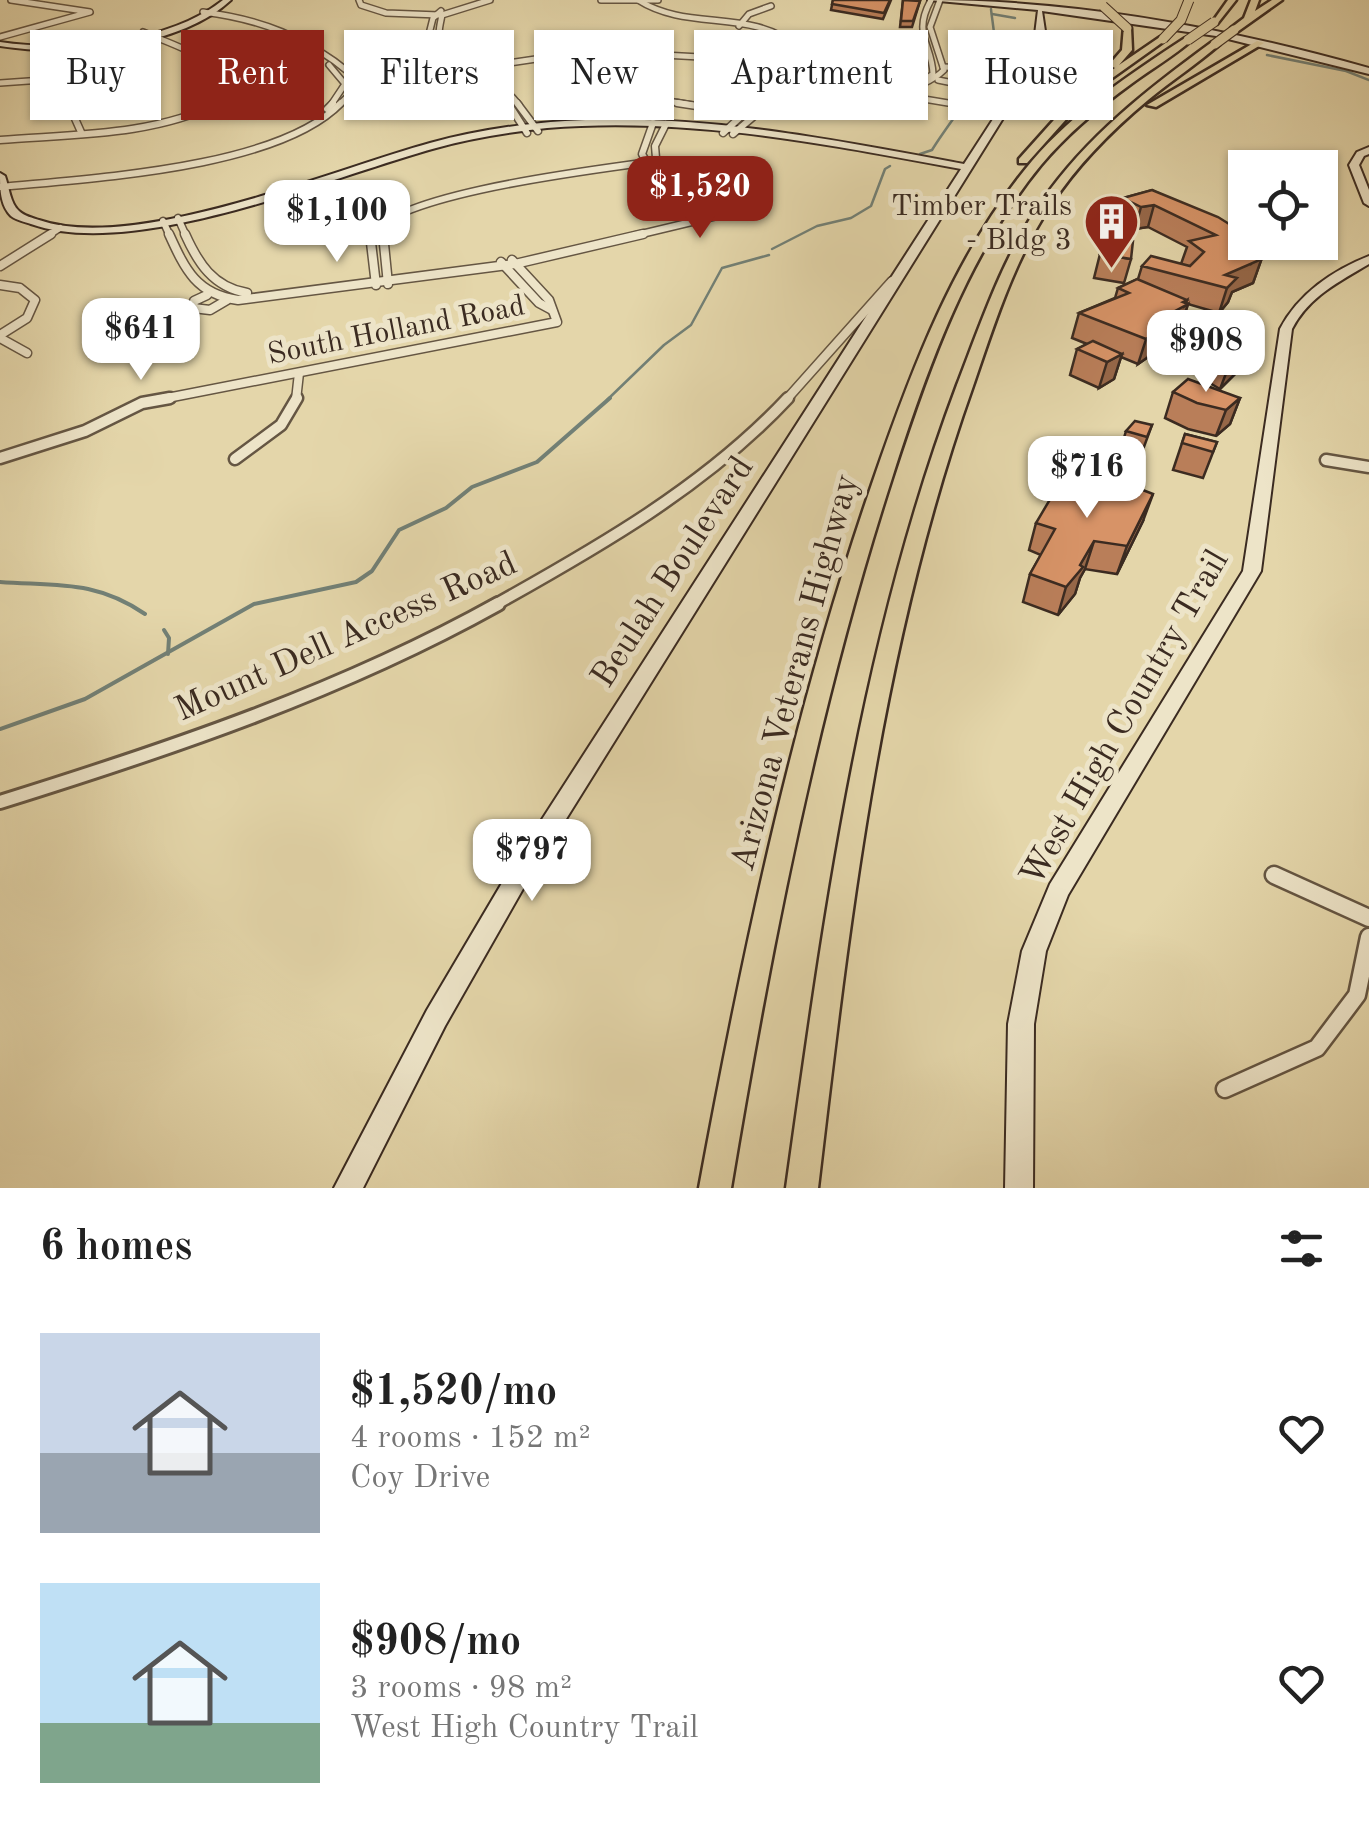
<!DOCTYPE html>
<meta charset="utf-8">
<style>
body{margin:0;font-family:"Old Standard TT",serif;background:#f6f6f6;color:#222;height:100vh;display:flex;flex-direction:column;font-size:38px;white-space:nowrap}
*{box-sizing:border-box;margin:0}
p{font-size:32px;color:#767676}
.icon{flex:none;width:55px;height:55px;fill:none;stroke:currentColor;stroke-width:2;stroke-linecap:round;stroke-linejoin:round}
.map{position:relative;height:1188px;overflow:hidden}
.drawer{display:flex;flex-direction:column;background:#fff;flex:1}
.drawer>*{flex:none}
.top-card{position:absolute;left:30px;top:30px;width:1310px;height:90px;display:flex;gap:20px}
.controls{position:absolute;left:1228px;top:150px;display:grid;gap:20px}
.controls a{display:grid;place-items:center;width:110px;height:110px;border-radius:0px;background:#fff;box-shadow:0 2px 8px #0004;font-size:50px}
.price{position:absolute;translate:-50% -85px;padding:0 22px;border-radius:20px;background:#fff;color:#222;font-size:32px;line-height:65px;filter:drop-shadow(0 2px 5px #0008)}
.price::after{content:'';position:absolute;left:50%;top:60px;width:30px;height:22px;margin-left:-15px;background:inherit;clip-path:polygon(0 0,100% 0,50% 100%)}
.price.on{background:#8f2418;color:#fff}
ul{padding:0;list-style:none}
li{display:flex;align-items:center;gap:30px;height:250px;padding:0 40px}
li span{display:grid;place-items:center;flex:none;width:280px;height:200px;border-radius:0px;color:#555}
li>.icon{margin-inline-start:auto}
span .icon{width:120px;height:120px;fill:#fffc;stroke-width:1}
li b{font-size:42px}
h2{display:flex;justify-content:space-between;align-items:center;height:120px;padding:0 40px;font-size:42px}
.tag{padding:0 35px;border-radius:0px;background:#fff;box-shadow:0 2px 8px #0004;font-size:35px;line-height:90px}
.tag.on{background:#8f2418;color:#fff}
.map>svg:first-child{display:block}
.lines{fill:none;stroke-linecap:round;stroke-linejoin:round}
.stream-far1{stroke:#728076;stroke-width:2.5}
.stream{stroke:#728076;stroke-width:4}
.street-far5-casing{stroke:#655643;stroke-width:8}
.street-far4-casing{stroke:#655643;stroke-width:9}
.street-far3-casing{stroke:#655643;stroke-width:11}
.street-far2-casing{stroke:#655643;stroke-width:15}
.street-far1-casing{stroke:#655643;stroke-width:18}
.street-casing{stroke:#655643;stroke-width:21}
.secondary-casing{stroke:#3b2b21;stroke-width:4}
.highway-casing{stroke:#3b2b21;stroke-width:5}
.street-far5{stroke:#ede4c8;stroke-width:5}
.street-far4{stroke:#ede4c8;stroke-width:6}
.street-far3{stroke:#ede4c8;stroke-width:8}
.street-far2{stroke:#ede4c8;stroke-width:10}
.street-far1{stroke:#ede4c8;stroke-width:12}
.street{stroke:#ede4c8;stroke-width:16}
.secondary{fill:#ede4c8;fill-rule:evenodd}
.highway{fill:#e4d6aa;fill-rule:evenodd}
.highway-bridge-casing{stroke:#3b2b21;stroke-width:11;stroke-linecap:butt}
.highway-bridge{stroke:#e4d6aa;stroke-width:9}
.wall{fill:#b97e59;stroke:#3b2b21;stroke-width:2.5}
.shaded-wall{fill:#966748;stroke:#3b2b21;stroke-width:2.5}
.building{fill:#d79367;stroke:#3b2b21;stroke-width:2.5}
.labels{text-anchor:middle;stroke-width:10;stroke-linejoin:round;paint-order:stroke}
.far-poi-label{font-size:30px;fill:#3b2b21;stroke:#ede4c8;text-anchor:end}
.far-street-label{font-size:30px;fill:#3b2b21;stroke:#ede4c8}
.street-label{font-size:35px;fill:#3b2b21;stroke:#ede4c8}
</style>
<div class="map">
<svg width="1369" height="1188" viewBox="0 0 1369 1188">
<rect width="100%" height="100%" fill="#e4d6aa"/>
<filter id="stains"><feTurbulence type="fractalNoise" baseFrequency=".002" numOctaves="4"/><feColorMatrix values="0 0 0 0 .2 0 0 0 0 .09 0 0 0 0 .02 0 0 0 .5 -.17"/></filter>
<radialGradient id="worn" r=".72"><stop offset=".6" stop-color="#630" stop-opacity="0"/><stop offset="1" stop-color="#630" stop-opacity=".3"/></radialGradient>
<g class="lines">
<!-- stream-far1 -->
<g class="stream-far1">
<polyline points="992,14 1015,18"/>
<polyline points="1267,55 1346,71 1369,80"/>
<path d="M920,154l12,-4c16,-27 57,-75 62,-101 2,-12 -2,-28 -3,-40"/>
<polyline points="772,249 817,226 851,218 871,206 885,169 890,166"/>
<polyline points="607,400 664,345 691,325 722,268 769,255"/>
</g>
<!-- stream -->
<g class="stream">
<path d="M0,582c57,4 95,-2 145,32"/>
<polyline points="164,630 169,638 168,654"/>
<polyline points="0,729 85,699 254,604 356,582 372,571 399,530 446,508 472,487 537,462 610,398"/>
</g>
<defs>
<g id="street-far5">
<polyline points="359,0 361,5 386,13 439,15"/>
<path d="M490,0l-48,15c-2,11 -6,21 2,30 22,24 55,33 75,60"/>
<polyline points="601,0 658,0"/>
<polyline points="441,11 433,18 429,34 445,52"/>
<path d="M203,12c57,7 104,25 148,62l2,17 -14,14"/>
<polyline points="739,26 749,14 771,6"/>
<path d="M143,32c33,14 69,24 91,54l-20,19"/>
<polyline points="0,37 90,12 11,0"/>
<polyline points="788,39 833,34"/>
<path d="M546,52c44,32 93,45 146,53"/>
<polyline points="329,65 345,84 331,105"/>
<polyline points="943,67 973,68"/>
<path d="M468,69l122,-18 165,9 24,-5 17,-9c-46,-38 -108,-14 -158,-46"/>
<path d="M924,80l9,-6c-1,-30 -21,-40 -2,-74"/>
<polyline points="938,80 963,85"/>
<polyline points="0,83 57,79 69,105"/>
<polyline points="488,83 510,105"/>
<polyline points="905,88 924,99 948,103"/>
<polyline points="66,101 111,94"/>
<path d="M769,105c51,-14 137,2 175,-35l-14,-43 10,-27"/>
</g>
<g id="street-far4">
<polyline points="68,103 81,132"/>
<polyline points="508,103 527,133"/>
<polyline points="517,103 538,131"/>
<polyline points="677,103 749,114"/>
<polyline points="327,109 333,103"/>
<polyline points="653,123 642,154 649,166 674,181"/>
<polyline points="723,133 749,109"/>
<polyline points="733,134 760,111 778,103"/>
<path d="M0,140c73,-6 153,-4 219,-37"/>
<path d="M0,187c91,-9 277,-18 341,-84"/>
<polyline points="178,218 186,236"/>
<polyline points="163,221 170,236"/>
<polyline points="47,236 60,228"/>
<path d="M370,236c25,-43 225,-66 279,-74"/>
<polyline points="383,236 383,231 396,220"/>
<polyline points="633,236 725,214 730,207 726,199 669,170 656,158 655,146 666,124"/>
</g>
<g id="street-far3">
<path d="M169,234c16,35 27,60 69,66l277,-36 128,-30"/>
<path d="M185,234c13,29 28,53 62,59"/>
<polyline points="370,234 376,285"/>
<polyline points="383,234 388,284"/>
<polyline points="501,262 539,303 552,310"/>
<polyline points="0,266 51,234"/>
<polyline points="0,285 20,288 35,300 27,318 0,335"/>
<polyline points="207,295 194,301 193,308 210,310 227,300"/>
<polyline points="0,338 27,353"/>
<polyline points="157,400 557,322 549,300 512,260"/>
<polyline points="296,400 299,373"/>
<polyline points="786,400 892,281"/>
</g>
<g id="street-far2">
<polyline points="0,458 85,431 142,403 170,398"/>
<polyline points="235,459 281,425 297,398"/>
<polyline points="1326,460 1369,467"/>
<path d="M493,606c104,-58 213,-120 295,-208"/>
</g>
<path id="street-far1" d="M0,802c170,-53 342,-111 498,-198"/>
<g id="street">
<polyline points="1274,875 1369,918"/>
<polyline points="1225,1089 1317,1048 1357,995 1369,937"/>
</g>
<g id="secondary">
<path d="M223,0h8c-52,49 -164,57 -231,46v-4c67,10 168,2 223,-42z"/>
<path d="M928,0c149,0 299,28 441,68v6l-153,-38 -174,-25 3,20 -5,28 -512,821 -83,146 -82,162h-29l93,-178 85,-144 449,-697c-136,-25 -274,-53 -414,-41 -37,4 -75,10 -111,20 -106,29 -301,113 -405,76 -6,-2 -15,-4 -20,-8 -11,-11 -11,-28 -11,-43l5,3c4,11 5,27 14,35 5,5 14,7 20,9 95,33 293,-50 391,-77 44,-12 89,-19 135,-22 135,-8 267,18 399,43l68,-105 6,-49z"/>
<polygon points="1369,147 1369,154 1364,156 1359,165 1369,190 1369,206 1364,203 1349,165 1357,152"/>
<path d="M1369,256v8c-30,18 -60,32 -77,65l-31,242 -193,324 -22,56 -12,73 -1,164h-28l3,-164 14,-73 28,-67 193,-313 37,-242c18,-35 53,-59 89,-73z"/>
</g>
<g id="highway">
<polygon points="1228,0 1236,0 1217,24 1211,24"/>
<polygon points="1251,0 1259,0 1255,11 1272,0 1282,0 1237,32 1231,32 1231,28 1244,18"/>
<polygon points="1124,26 1131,28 1132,50 1119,65 1160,37 1167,39 1087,96 1027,163 1019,163 1019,159 1079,92 1115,68 1109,65 1122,50"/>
<path d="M1185,38l7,2c-18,16 -41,29 -61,44 -33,24 -64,50 -90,81 -74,90 -114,204 -149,313 -75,232 -121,470 -161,710h-32c44,-238 94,-475 173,-704 39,-113 82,-230 160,-323 43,-50 98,-87 153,-123z"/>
<polygon points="1257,41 1264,43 1156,107 1147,105"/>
<path d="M1212,42l8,2c-23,20 -49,37 -72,56 -37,31 -71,65 -97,105 -37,55 -57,120 -78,181 -92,258 -123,531 -155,802h-32c38,-271 74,-545 171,-803 24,-62 46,-129 85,-184 45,-65 106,-112 170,-159z"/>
</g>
</defs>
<!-- street-far5 casing -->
<use href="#street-far5" class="street-far5-casing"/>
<!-- street-far4 casing -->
<use href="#street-far4" class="street-far4-casing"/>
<!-- street-far3 casing -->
<use href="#street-far3" class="street-far3-casing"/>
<!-- street-far2 casing -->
<use href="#street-far2" class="street-far2-casing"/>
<!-- street-far1 casing -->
<use href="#street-far1" class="street-far1-casing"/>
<!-- street casing -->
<use href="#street" class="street-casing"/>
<!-- secondary casing -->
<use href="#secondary" class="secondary-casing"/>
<!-- highway casing -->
<use href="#highway" class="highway-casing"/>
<!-- street-far5 -->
<use href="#street-far5" class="street-far5"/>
<!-- street-far4 -->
<use href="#street-far4" class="street-far4"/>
<!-- street-far3 -->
<use href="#street-far3" class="street-far3"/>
<!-- street-far2 -->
<use href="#street-far2" class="street-far2"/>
<!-- street-far1 -->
<use href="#street-far1" class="street-far1"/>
<!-- street -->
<use href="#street" class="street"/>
<!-- secondary -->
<use href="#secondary" class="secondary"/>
<!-- highway -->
<use href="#highway" class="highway"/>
<defs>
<g id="highway-bridge">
<polyline points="1103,6 1127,28"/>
<polyline points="1163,39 1181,20 1189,0"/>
<polyline points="1188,40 1214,22"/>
<polyline points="1215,44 1234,30"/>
</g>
</defs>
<!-- highway-bridge casing -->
<use href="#highway-bridge" class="highway-bridge-casing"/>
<!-- highway-bridge -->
<use href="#highway-bridge" class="highway-bridge"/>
</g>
<!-- wall -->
<g class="wall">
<polygon points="833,0 891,0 883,19 831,10"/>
<polygon points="903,0 920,1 912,27 900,27"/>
<polygon points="1152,190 1258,242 1256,248 1264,252 1253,283 1232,292 1228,302 1219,313 1188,304 1180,329 1155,343 1151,355 1138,364 1121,357 1114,379 1099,388 1070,375 1077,349 1087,344 1072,338 1079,313 1115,298 1118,288 1138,279 1142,266 1181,264 1187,247 1148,227 1135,229 1117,220 1123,198"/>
<polygon points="1100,254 1131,259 1124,283 1094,278"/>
<polygon points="1245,348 1236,373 1220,389 1203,379 1212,353"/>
<polygon points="1173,392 1240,398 1230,424 1216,436 1188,429 1165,418"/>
<polygon points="1152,425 1138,463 1118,458 1126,431"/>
<polygon points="1185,434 1217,442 1203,478 1173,470"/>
<polygon points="1143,521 1117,574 1085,569 1080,578 1075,594 1058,615 1023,602 1030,574 1041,555 1029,550 1036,523"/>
</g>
<!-- shaded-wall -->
<g class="shaded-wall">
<polygon points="1154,205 1148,227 1135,229 1141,207"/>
<polygon points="1255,242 1258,242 1250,265 1259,254 1264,252 1253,283 1232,292 1228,302 1219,313 1227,288 1225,275 1248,245"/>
<polygon points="1187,300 1185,306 1188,304 1180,329 1155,343 1151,355 1138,364 1151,324"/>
<polygon points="1245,348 1236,373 1220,389 1230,363"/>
<polygon points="1122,354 1114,379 1099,388 1107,362"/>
<polygon points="1240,398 1230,424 1216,436 1226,410"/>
<polygon points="1153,494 1143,521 1117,574 1127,546"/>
<polygon points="1094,541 1085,569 1080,578 1075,594 1058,615 1066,587"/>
</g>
<!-- building -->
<g class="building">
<polygon points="833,0 890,0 884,13 832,4"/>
<polygon points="903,0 920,1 913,21 901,21"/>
<polygon points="1152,190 1218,217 1245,234 1245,242 1255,242 1248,245 1264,252 1259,254 1262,259 1225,275 1237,278 1227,288 1142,266 1151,256 1190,266 1204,252 1189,241 1216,235 1154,205 1141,207 1123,198"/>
<polygon points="1107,237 1133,241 1131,259 1100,254"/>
<polygon points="1137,279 1187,300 1183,302 1188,304 1151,324 1159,330 1146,339 1079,313 1129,293 1118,288"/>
<polygon points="1093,341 1122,354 1107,362 1077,349"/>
<polygon points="1224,342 1245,348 1230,363 1212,353"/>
<polygon points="1188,379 1240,398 1226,410 1197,403 1173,392"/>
<polygon points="1135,421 1152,425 1147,437 1126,431"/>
<polygon points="1185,434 1217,442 1213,452 1182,443"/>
<polygon points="1068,469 1094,471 1153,494 1127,546 1094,541 1080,565 1083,567 1066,587 1030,574 1055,529 1036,523"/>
</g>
<!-- icons -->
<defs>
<symbol id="building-pin" viewBox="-11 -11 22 30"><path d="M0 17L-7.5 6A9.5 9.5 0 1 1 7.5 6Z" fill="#8f2418" stroke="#ede4c8"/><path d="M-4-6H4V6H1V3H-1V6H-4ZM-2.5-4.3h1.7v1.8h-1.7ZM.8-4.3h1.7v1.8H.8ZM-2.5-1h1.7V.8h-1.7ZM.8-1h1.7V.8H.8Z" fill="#fff"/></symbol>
</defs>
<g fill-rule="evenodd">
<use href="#building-pin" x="1080" y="190" width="63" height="86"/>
</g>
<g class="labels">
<!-- far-poi labels -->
<g class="far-poi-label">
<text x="1072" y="215">Timber Trails<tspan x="1072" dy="34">- Bldg 3</tspan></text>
</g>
<!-- far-street labels -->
<g class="far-street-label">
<text transform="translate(396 329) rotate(-11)" y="10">South Holland Road</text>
</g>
<!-- street labels -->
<g class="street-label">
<text transform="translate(671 571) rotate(-57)" y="12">Beulah Boulevard</text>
<text transform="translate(345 635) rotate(-24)" y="12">Mount Dell Access Road</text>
<text transform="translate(793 672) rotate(-75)" y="12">Arizona Veterans Highway</text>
<text transform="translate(1123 717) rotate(-60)" y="12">West High Country Trail</text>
</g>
</g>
<rect width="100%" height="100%" filter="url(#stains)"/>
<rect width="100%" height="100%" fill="url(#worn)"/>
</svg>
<div class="controls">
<a><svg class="icon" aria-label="locate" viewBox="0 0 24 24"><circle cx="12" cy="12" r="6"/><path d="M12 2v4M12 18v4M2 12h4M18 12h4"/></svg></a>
</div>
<b class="price on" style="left:700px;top:241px">$1,520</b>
<b class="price" style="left:337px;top:265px">$1,100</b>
<b class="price" style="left:141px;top:383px">$641</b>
<b class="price" style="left:1206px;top:395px">$908</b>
<b class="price" style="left:1087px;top:521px">$716</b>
<b class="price" style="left:532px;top:904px">$797</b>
<div class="top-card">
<a class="tag">Buy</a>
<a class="tag on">Rent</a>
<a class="tag">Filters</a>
<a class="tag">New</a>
<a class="tag">Apartment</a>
<a class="tag">House</a>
</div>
</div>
<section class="drawer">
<h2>6 homes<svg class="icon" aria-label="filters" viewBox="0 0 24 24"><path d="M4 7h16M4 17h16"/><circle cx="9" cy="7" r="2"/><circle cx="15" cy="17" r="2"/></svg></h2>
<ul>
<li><span style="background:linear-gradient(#c9d6e8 60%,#9aa5b1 0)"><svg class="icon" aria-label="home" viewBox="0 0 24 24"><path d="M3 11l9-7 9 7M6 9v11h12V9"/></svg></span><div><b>$1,520/mo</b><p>4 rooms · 152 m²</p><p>Coy Drive</p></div><svg class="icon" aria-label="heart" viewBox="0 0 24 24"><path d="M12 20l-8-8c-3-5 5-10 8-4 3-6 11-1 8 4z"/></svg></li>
<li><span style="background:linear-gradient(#bfe0f5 70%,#7fa58c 0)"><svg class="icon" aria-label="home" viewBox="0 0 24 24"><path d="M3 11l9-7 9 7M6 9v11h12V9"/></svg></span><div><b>$908/mo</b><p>3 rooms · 98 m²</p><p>West High Country Trail</p></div><svg class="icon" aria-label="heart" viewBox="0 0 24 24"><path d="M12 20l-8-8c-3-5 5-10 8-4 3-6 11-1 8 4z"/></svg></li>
</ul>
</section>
